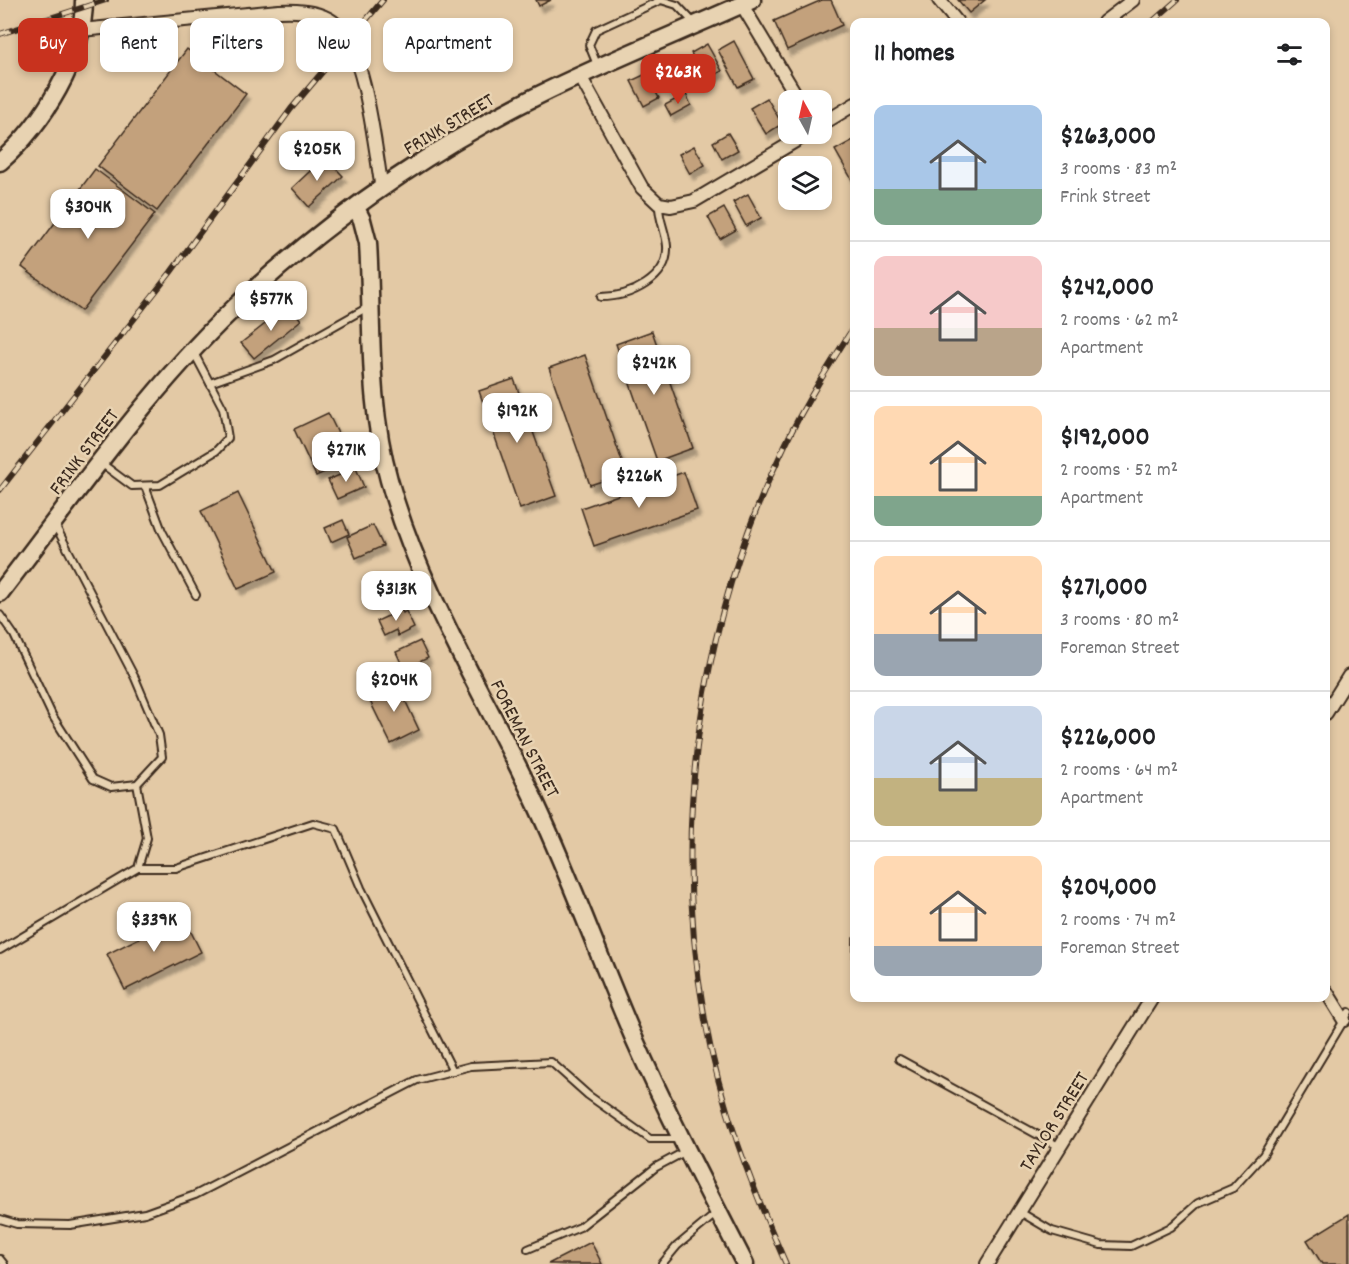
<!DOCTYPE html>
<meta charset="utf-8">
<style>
body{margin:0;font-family:Dekko,sans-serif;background:#f6f6f6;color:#202124;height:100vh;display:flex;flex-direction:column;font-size:22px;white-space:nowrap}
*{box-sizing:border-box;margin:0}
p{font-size:20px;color:#757577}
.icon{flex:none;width:33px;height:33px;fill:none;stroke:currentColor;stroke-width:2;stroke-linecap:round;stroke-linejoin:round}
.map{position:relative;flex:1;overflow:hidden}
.sheet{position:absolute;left:850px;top:18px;width:480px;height:984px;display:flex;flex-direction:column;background:#fff;border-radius:12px;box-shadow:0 3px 9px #0003}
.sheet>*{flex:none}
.guide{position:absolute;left:18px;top:18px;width:570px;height:54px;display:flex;gap:12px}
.needle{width:39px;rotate:352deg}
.buttons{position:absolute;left:778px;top:90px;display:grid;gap:12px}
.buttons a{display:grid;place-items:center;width:54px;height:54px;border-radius:12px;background:#fff;box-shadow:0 3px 9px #0003;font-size:30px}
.price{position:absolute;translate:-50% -51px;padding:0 14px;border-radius:12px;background:#fff;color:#222;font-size:20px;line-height:39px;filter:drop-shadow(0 2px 3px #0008)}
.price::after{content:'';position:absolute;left:50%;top:36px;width:18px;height:14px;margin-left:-9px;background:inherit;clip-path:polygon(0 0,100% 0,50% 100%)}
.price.on{background:#c8321e;color:#fff}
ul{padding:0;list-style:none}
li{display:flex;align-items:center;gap:18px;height:150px;padding:0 24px}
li+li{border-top:2px solid #e0e0e0}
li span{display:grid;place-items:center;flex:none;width:168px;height:120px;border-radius:12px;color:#555}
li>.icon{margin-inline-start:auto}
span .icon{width:72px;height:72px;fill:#fffc;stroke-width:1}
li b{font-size:26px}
h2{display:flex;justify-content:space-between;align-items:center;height:72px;padding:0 24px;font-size:26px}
.chip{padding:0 21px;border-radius:12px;background:#fff;box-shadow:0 3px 9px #0003;font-size:21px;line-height:54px}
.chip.on{background:#c8321e;color:#fff}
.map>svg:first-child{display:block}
.building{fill:#c3a17b;stroke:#3b2a1e;stroke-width:1.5;filter:url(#shadow)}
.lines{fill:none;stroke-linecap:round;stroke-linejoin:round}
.lane-casing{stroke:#3b2a1e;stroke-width:10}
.street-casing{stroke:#3b2a1e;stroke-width:16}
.secondary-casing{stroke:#3b2a1e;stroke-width:21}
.lane{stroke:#e8d3b2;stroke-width:6}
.street{stroke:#e8d3b2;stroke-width:12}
.secondary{stroke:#e8d3b2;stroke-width:16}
.rail-casing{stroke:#3b2a1e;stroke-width:6}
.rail{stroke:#e8d3b2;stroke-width:4;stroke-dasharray:11;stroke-linecap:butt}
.labels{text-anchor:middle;stroke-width:5;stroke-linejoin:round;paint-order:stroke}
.street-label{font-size:20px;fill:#3b2a1e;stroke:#e8d3b2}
</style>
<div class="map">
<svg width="1349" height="1264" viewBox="0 0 1349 1264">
<defs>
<filter id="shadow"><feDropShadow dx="3.5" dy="6" stdDeviation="1.5" flood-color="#0004"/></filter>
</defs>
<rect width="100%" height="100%" fill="#e3c9a5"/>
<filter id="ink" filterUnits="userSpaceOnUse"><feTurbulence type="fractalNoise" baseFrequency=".0167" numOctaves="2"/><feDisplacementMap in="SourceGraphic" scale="12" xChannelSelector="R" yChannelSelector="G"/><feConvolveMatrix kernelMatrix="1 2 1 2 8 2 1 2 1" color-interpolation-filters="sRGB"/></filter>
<g filter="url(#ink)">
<!-- building -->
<g class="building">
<polygon points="536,0 551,0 539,6"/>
<polygon points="822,0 831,0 842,25 787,50 774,21"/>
<polygon points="958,0 985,0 969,13"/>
<polygon points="734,41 754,79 738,87 718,50"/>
<polygon points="707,44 722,71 705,80 691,53"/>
<polygon points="187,49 246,94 157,211 98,166"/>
<polygon points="646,74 659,98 644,106 631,81"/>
<polygon points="686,94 691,105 671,116 665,105"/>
<polygon points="767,98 782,124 766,134 750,108"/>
<polygon points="728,133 738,150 722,159 713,142"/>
<polygon points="855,139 855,185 835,150"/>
<polygon points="694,146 705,165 690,174 679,154"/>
<polygon points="325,157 343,176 309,207 292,188"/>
<polygon points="95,169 155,214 81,311 22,267"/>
<polygon points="748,194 761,218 746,226 733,202"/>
<polygon points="724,208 736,230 720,239 708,217"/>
<polygon points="289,305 301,320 254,358 241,343"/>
<polygon points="652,331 693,448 657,461 616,344"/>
<polygon points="585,355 626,473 590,485 549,368"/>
<polygon points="514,379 556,496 520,509 479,391"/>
<polygon points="328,413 351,460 316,476 294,429"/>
<polygon points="356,468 364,487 337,499 328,480"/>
<polygon points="684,472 697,510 594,546 581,508"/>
<polygon points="238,493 276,572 238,589 201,511"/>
<polygon points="343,520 349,534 331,542 325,528"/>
<polygon points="373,525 383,546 356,558 347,537"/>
<polygon points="398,603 403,613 406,611 414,628 398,636 396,630 384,636 377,621 390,615 387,608"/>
<polygon points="420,641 428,658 404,669 396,652"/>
<polygon points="397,683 419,730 391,744 368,697"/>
<polygon points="183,916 201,952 125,990 107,954"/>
<polygon points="853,938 855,938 855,981 852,981"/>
<polygon points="1349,1214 1349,1264 1322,1264 1307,1240"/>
<polygon points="591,1242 602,1264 548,1264"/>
</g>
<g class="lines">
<defs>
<g id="lane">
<polyline points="598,67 589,45 596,30 661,0 677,5 695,24"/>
<path d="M601,297c29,0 68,-18 66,-51 -1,-14 -9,-28 -8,-42"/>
<polyline points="210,383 274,360 368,307"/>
<polyline points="101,463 132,486 160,485 216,451 228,438 223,408 193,351"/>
<polyline points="145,486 162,531 196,595"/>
<polyline points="0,615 14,635 52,715 93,779 111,787 137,784 162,757 159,735 135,678 54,523"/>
<polyline points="138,868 176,868 313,823 336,829 361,888 453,1071"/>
<polyline points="0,950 138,868 147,838 137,784"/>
<polyline points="899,1059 1060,1147"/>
<polyline points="1020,1212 1052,1231 1101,1245 1131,1246 1171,1227 1198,1203 1233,1188 1263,1155 1349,1012"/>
<polyline points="0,1219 17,1224 70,1225 145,1213 195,1195 417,1080 471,1066 551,1062 588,1095 650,1139 680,1139"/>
<polyline points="528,1249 580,1227 656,1167 686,1151"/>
<polyline points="0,1259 4,1264"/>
<polyline points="662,1264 677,1246 718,1212"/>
</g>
<g id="street">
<polyline points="939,0 957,22"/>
<polyline points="742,5 799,100"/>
<polyline points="1104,22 1133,0"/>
<path d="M81,30l198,-19c19,-1 43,0 58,14 29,27 38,124 45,164"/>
<polyline points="580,76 642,188 659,204 671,206 694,201 807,134"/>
<polyline points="822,124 855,104"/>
<polyline points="1326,713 1349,676"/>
<polyline points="1326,991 1344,1020"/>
<polyline points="987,1264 1152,998"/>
</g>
<g id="secondary">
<path d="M0,162c43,-38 84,-103 84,-162"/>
<path d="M356,208l6,12 6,23c5,80 -1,159 21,237 32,115 98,218 148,326 35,75 63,154 96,230 34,77 73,152 112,228"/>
<path d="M0,593c78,-101 152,-210 247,-297 86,-79 185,-148 290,-200 70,-35 144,-64 215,-96"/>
</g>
</defs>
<!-- lane casing -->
<use href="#lane" class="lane-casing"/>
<!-- street casing -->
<use href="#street" class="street-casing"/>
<!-- secondary casing -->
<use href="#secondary" class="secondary-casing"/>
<!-- lane -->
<use href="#lane" class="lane"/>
<!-- street -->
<use href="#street" class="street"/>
<!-- secondary -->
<use href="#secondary" class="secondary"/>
<defs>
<g id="rail">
<polyline points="1152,22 1177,0"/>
<polyline points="0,34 106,0"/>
<polyline points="0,490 171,272 291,109 383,0"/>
<path d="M786,1264c-35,-79 -66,-159 -81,-244 -35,-193 -6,-399 80,-575 20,-42 45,-81 70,-120"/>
</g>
</defs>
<!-- rail casing -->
<use href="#rail" class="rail-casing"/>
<!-- rail -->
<use href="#rail" class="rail"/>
</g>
</g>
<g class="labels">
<!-- street labels -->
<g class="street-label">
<text transform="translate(448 123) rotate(-31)" y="7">FRINK STREET</text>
<text transform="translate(83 451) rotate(-53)" y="7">FRINK STREET</text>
<text transform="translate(526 738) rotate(63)" y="7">FOREMAN STREET</text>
<text transform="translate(1053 1121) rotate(-58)" y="7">TAYLOR STREET</text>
</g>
</g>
</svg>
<div class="buttons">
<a><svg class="needle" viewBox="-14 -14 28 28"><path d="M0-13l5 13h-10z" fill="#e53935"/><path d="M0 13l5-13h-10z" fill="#757577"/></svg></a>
<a><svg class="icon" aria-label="layers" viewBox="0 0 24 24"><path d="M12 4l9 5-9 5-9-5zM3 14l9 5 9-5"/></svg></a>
</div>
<b class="price on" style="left:678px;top:105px">$263K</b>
<b class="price" style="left:317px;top:182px">$205K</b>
<b class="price" style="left:88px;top:240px">$304K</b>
<b class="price" style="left:271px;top:332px">$577K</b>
<b class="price" style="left:654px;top:396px">$242K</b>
<b class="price" style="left:517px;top:444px">$192K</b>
<b class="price" style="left:346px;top:483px">$271K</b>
<b class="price" style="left:639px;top:509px">$226K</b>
<b class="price" style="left:396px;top:622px">$313K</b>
<b class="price" style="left:394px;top:713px">$204K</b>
<b class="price" style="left:154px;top:953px">$339K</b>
<div class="guide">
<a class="chip on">Buy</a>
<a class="chip">Rent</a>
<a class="chip">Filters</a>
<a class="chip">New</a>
<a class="chip">Apartment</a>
</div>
<section class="sheet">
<h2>11 homes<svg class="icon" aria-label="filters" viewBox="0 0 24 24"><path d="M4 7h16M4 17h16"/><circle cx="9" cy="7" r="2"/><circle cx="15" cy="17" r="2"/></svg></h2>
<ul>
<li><span style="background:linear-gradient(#a9c7e8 70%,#7fa58c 0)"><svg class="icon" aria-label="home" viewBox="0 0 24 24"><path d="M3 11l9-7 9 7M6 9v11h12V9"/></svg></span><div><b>$263,000</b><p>3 rooms · 83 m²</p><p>Frink Street</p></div></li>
<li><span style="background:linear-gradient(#f6c9c9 60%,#b9a48a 0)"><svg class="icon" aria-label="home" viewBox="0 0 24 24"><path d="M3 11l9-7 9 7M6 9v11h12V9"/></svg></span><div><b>$242,000</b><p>2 rooms · 62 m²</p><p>Apartment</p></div></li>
<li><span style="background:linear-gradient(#ffd9b3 75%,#7fa58c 0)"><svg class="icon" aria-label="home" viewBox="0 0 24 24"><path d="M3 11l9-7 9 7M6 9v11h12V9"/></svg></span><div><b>$192,000</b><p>2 rooms · 52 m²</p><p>Apartment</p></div></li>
<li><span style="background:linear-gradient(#ffd9b3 65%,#9aa5b1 0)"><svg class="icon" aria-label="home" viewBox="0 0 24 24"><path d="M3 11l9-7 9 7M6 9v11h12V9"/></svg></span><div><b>$271,000</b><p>3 rooms · 80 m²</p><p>Foreman Street</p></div></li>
<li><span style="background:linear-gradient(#c9d6e8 60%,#c2b280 0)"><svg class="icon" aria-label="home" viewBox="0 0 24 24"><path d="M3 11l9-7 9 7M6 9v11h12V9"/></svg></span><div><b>$226,000</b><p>2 rooms · 64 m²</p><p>Apartment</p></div></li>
<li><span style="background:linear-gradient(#ffd9b3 75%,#9aa5b1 0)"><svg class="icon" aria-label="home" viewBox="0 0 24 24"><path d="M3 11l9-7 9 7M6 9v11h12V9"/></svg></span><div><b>$204,000</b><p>2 rooms · 74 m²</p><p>Foreman Street</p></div></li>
</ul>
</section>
</div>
